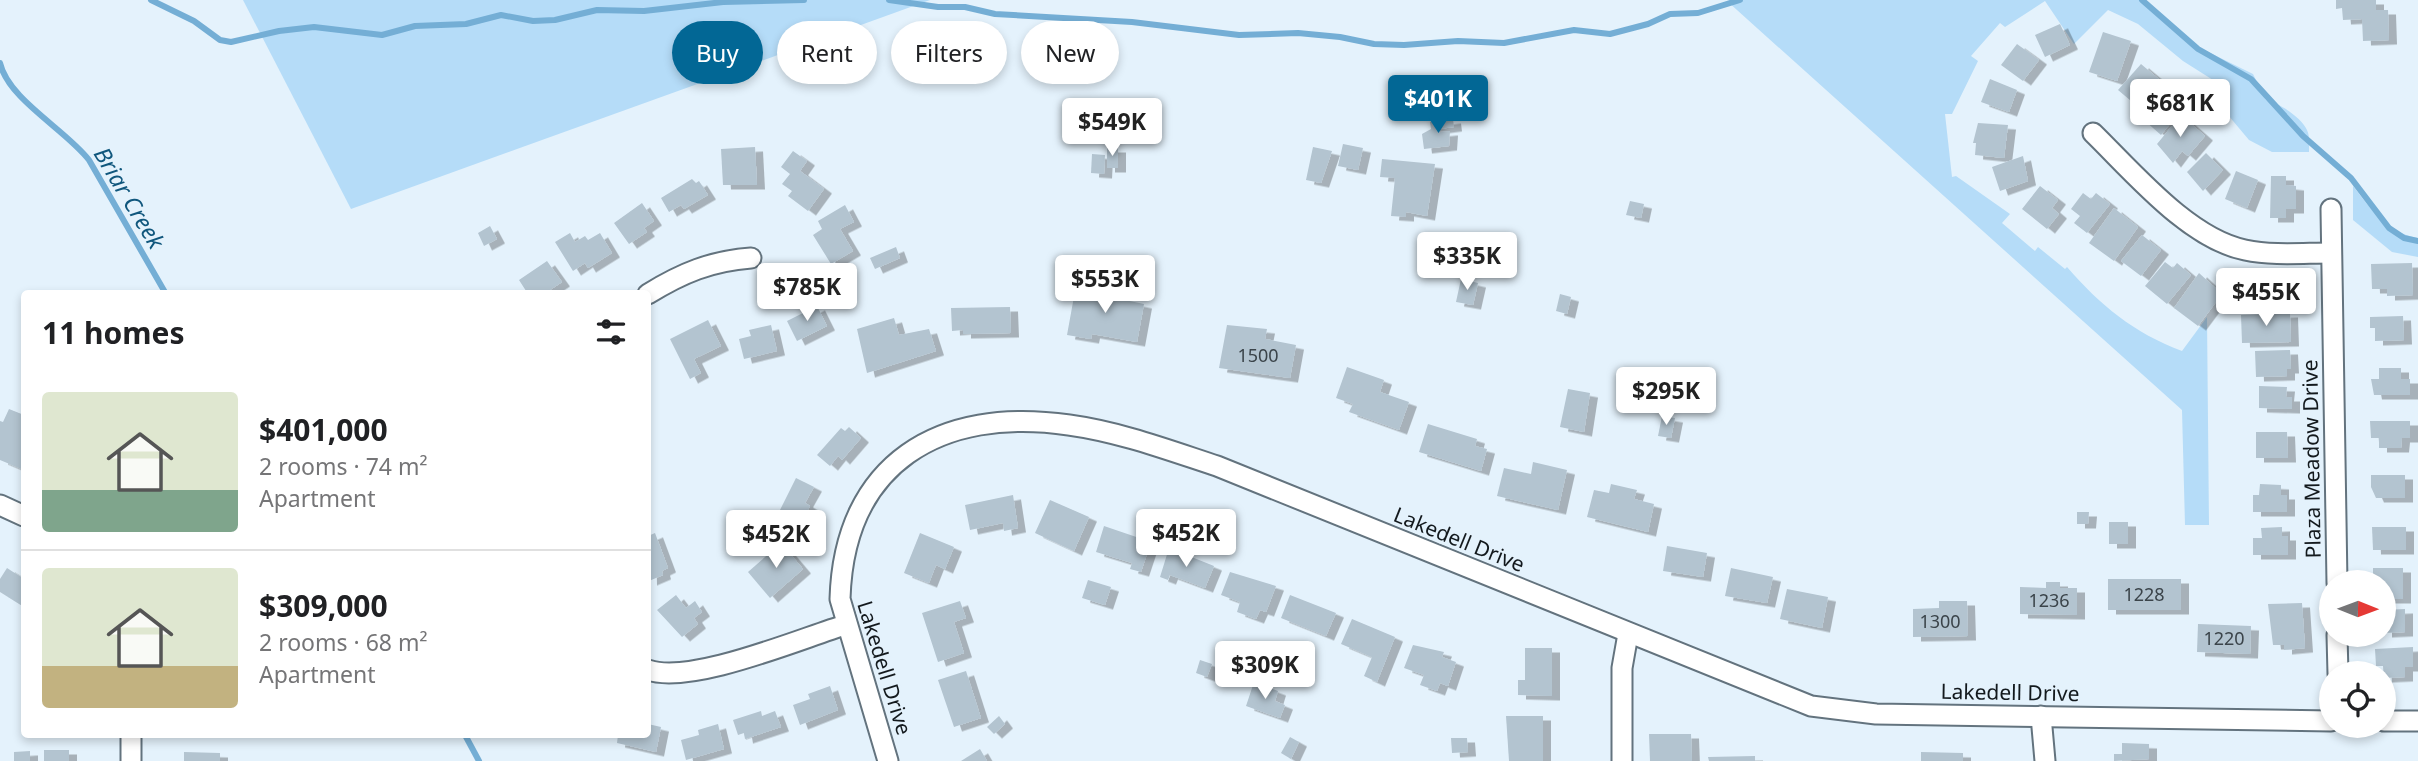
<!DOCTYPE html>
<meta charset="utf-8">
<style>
body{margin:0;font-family:"Noto Sans",sans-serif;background:#f6f6f6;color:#202124;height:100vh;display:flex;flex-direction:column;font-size:26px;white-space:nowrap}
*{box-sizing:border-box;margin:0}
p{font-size:23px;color:#757577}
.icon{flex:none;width:38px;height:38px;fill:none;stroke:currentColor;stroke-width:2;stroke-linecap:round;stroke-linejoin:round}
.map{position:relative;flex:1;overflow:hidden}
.details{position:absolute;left:21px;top:290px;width:630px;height:448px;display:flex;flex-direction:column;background:#fff;border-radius:7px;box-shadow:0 4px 10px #0003}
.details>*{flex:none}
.banner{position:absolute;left:672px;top:21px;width:665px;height:63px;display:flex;gap:14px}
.needle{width:46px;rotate:91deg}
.fabs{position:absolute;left:2319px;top:570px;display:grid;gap:14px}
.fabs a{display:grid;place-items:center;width:77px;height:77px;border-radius:50%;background:#fff;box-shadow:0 4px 10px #0003;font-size:35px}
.price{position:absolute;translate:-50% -60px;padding:0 16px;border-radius:7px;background:#fff;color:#222;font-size:23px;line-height:46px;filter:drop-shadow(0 2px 4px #0008)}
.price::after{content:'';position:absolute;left:50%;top:42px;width:21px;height:16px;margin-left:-10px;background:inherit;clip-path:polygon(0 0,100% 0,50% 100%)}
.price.active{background:#026795;color:#fff}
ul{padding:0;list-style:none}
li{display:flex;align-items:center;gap:21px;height:175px;padding:0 21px}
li+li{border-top:2px solid #e0e0e0}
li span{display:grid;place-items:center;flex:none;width:196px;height:140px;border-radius:7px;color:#555}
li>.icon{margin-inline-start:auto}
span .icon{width:84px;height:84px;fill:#fffc;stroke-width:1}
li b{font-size:30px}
h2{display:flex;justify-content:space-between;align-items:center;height:84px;padding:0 21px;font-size:30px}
.tag{padding:0 24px;border-radius:32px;background:#fff;box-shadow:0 4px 10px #0003;font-size:24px;line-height:63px}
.tag.active{background:#026795;color:#fff}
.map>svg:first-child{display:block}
.green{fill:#b5dcf8}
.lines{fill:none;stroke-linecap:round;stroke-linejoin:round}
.stream{stroke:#74aed5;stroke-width:6}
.building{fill:#b3c4d0;filter:url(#shadow)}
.street-casing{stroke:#63737e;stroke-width:23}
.street{stroke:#fff;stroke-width:19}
.labels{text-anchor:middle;stroke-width:6;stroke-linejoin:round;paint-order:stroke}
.number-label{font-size:18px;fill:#3b444a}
.street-label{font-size:21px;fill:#13191d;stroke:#e4f2fc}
.water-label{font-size:23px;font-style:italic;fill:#10577d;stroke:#e4f2fc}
</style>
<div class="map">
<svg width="2418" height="761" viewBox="0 0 2418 761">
<defs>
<filter id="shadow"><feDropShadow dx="8" dy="4.5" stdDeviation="0" flood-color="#0004"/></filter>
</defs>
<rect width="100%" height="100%" fill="#e4f2fc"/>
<!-- green -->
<g class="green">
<polygon points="243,0 930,0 351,209"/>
<path d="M1733,0h411l50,45 59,29 13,26c13,3 35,17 41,30 3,6 2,15 2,22h-37l-23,-12 -21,-25 -15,-35 -30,-19 -45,-37 -30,-14 -34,34 -29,-43 -40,26 -5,-4 -29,33 7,5 -26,53h-7l7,63 4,-1 54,38 -8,9 33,28 3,-4 27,22 2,-2c33,38 67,66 115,84l25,-34 2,208h-24l-3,-115 -455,-409z"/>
<path d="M2353,186c18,23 34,47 65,52v19l-26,-5 -39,-32z"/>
</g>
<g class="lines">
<!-- stream -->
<g class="stream">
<polyline points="151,0 194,21 220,40 231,42 279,31 314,27 382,35 415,26 466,24 501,15 533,21 555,20 597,10 644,11 723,2 804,0"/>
<polyline points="889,0 938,7 965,7 995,14 1132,22 1239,35 1298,33 1340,37 1374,44 1404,45 1458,41 1504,43 1574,30 1610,34 1648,24 1670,14 1698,13 1740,0"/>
<polyline points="2142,0 2198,49 2251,79 2303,136 2351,178 2389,228 2404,238 2418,241"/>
<path d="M0,63c8,36 66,67 89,97l77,134"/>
<polyline points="465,735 479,761"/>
</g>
</g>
<!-- building -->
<g class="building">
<polygon points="2336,0 2376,0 2376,10 2388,10 2389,40 2363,41 2362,19 2343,20 2342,8 2336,9"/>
<polygon points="2060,24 2070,45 2045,57 2035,35"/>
<polygon points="2103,32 2131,41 2117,81 2089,72"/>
<polygon points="2017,44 2039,60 2023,81 2001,65"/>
<polygon points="2141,64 2160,80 2137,106 2118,90"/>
<polygon points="1990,79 2017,90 2009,112 1981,102"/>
<polygon points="2163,82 2187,103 2161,135 2137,114"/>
<polygon points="1102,104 1104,116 1090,119 1087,107"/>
<polygon points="2181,115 2205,136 2188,156 2182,151 2173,163 2157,144"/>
<polygon points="1453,119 1454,127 1439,129 1440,132 1450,131 1449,146 1424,149 1422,134 1431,129 1430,122"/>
<polygon points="1978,123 2008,125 2004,158 1975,155 1976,143 1973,143"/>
<polygon points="1343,144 1363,148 1358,170 1338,166"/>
<polygon points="755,147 757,185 723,185 721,149"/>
<polygon points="1313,147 1332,151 1321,183 1306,180"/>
<rect x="1107" y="148" width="11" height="20"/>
<polygon points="793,151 807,161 800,171 824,189 808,211 788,196 792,191 782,184 790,174 781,167"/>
<polygon points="2206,153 2223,170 2203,191 2187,172"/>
<polygon points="1092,154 1105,155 1104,174 1091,173"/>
<polygon points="2023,156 2028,181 2000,191 1992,167"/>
<polygon points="1382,159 1435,164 1427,216 1406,212 1406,217 1391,216 1395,178 1380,177"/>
<polygon points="2236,171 2258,180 2247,208 2225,199"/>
<polygon points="2271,176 2286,176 2286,185 2296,186 2296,209 2286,209 2286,218 2270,218"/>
<polygon points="692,179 696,183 699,181 708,195 684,209 681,205 669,212 661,198"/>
<polygon points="2040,186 2058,200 2052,208 2059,214 2047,229 2022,209"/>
<polygon points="2083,193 2091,199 2096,193 2110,204 2087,233 2074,223 2080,216 2071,209"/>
<polygon points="1630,201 1644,204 1641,218 1626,215"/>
<polygon points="642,203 654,221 644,228 647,232 629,244 614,223"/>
<polygon points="845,205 854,222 840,229 853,251 831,264 813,235 822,229 818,221"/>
<polygon points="2114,208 2138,227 2114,261 2089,243"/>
<polygon points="490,226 497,239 484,246 478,233"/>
<polygon points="570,233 575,242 585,236 588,240 600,233 612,253 588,268 585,263 573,271 555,242"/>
<polygon points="2142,235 2161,250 2141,276 2121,261"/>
<polygon points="896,247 900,258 875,269 870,258"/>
<polygon points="547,261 562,282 544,294 540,290 528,294 519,280"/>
<polygon points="2165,262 2173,268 2177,263 2191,275 2167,304 2145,286"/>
<polygon points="2412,263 2413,295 2387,296 2387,289 2372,289 2371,264"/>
<polygon points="2199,273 2222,294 2198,326 2174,308"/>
<polygon points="1461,279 1478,283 1473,305 1456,302"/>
<polygon points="2296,279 2297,304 2265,305 2264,280"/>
<polygon points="1094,284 1122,289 1120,299 1144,304 1137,342 1092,334 1091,339 1067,335 1075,291 1092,294"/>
<polygon points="1560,294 1571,297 1567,314 1556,311"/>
<polygon points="817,306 827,326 797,341 787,321"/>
<polygon points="1010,307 1011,333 963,334 963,330 952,331 951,308"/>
<polygon points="2290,313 2291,342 2242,343 2241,315"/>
<polygon points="2403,316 2404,340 2375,341 2375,328 2370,328 2370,317"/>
<polygon points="894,318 899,335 929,329 936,351 867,373 857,329"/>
<polygon points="708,320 721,346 694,359 701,373 690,379 670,339"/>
<polygon points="771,325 777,351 744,359 739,339 751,336 749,330"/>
<polygon points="1227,325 1267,329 1265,339 1296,345 1290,378 1219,368"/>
<polygon points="2290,350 2291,369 2287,369 2287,376 2256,377 2255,351"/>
<polygon points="1347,367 1384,380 1380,392 1409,402 1399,430 1349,412 1353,404 1336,398"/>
<polygon points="2379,368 2401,368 2401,379 2410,379 2410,395 2374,395 2371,379 2379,379"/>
<polygon points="2259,386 2287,387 2286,397 2292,397 2292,409 2259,408"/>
<polygon points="1568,389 1590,393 1584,432 1560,427"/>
<polygon points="9,409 24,415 24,470 0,460 0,421 3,422"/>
<polygon points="1662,416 1675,418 1671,438 1658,436"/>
<polygon points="2370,421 2410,421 2410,438 2402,438 2401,448 2379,448 2379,438 2371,438"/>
<polygon points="1428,424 1477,439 1475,446 1487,449 1481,471 1419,452"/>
<polygon points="849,427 861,438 842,460 838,456 830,466 817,455 841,428 845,431"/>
<polygon points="2256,432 2287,432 2288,458 2256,458"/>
<polygon points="1533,462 1567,470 1558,510 1497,496 1504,468 1531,474"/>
<polygon points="2371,475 2405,475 2405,498 2376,498 2371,487"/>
<polygon points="796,478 814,487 805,503 810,506 800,526 778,514"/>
<polygon points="1611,484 1637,490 1634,499 1654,504 1648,532 1587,517 1594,490 1609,493"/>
<polygon points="2260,484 2281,485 2281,495 2287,495 2287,512 2253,512 2253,495 2259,495"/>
<polygon points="1013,495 1018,528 1004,531 1003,523 970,530 965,505"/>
<polygon points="1050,500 1089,517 1074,551 1035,533"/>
<polygon points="2077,512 2089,512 2088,524 2077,524"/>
<rect x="2109" y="522" width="19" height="22"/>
<polygon points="1104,526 1151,542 1141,572 1130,569 1132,563 1096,552"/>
<polygon points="2282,527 2282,536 2288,536 2288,555 2253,555 2253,538 2262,538 2261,528"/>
<polygon points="2372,527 2406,527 2406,550 2373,550"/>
<polygon points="655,533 668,568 662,571 663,575 649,581 648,536"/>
<polygon points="920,533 954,547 945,569 936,565 929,583 904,573"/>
<polygon points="781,543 803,569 770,598 748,572"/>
<polygon points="1667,546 1707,553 1703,577 1663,571"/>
<polygon points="1169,548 1214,566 1205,588 1170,575 1168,580 1160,577"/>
<polygon points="7,568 24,579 24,607 0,592 0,579"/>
<polygon points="1731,568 1773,577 1767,603 1725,596"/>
<polygon points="2373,568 2403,568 2403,599 2384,599 2384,583 2373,583"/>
<polygon points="1230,572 1276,586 1266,612 1260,610 1256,619 1237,612 1240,602 1221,595"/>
<rect x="2108" y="579" width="73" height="31"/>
<polygon points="1088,580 1111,587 1105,605 1082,598"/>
<polygon points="2046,582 2060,582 2060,588 2077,588 2077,615 2020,614 2020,587 2046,588"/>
<polygon points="1787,589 1828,597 1822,628 1780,619"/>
<polygon points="676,595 686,608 695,601 702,612 694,618 698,624 682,637 657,610"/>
<polygon points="1290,595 1336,613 1326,636 1281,618"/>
<polygon points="960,601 966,618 954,622 964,653 938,662 922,613"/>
<polygon points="1939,601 1967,601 1968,636 1913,637 1913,609 1939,608"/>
<polygon points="2302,603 2305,648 2284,650 2284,645 2273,645 2268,604"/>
<polygon points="2405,609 2405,632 2384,633 2384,610"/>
<polygon points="1352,619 1395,637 1377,682 1364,676 1372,657 1341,644"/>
<polygon points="2198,624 2251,626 2250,654 2197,652"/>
<polygon points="1413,645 1444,652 1442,657 1456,662 1448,686 1440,683 1437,691 1420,685 1424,675 1404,668"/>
<polygon points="2413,647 2413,667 2405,667 2405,677 2384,678 2383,666 2376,666 2375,649"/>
<polygon points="1525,648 1552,648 1552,696 1518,695 1518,680 1525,680"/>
<polygon points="1200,660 1212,664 1207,677 1196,673"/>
<polygon points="966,671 981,718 954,727 938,680"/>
<polygon points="1254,682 1278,691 1275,701 1285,705 1280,718 1246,706"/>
<polygon points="830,686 838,710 800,725 793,705 810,699 808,694"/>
<polygon points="761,711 762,716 775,711 781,727 745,739 744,733 738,735 733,720"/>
<polygon points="999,716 1005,724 994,734 987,727"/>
<polygon points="1506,716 1543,716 1543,761 1509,761"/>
<polygon points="648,724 661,727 656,752 617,743 618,735 648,735"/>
<polygon points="718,724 724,749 686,760 681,740 699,735 698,730"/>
<polygon points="1649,734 1691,734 1692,761 1650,761"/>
<polygon points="1290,737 1299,742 1291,759 1281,753"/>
<polygon points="1451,738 1467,738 1468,752 1452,753"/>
<polygon points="2122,743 2149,744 2149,759 2114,761 2114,754 2122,754"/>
<polygon points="980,749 987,761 961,761"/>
<rect x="44" y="750" width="25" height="11"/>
<polygon points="30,751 30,761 14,761 14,752"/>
<polygon points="184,752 220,753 220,761 184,761"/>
<polygon points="1921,752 1963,753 1963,761 1921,761"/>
<polygon points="1755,756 1755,761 1709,761 1708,757"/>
</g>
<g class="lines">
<defs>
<g id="street">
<path d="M2093,133c40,39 96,106 152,117 28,6 58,3 86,3"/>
<polyline points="2331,209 2337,583"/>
<path d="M648,294c34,-21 63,-33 103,-36"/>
<polyline points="0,505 24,516"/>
<polyline points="2337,635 2338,674"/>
<path d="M648,670c43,15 151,-31 197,-45"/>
<polyline points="2041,716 2045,761"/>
<polyline points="2384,721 2418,721"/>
<polyline points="131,735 131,761"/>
<path d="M888,761l-48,-162c4,-136 100,-193 229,-174 51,7 99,25 148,41l594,240 65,8 455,7"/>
<polyline points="1622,761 1622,668 1628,634"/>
</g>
</defs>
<!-- street casing -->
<use href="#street" class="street-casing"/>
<!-- street -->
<use href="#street" class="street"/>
</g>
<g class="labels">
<!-- number labels -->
<g class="number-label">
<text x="1258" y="362">1500</text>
<text x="2144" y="601">1228</text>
<text x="2049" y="607">1236</text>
<text x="1940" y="628">1300</text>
<text x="2224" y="645">1220</text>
</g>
<!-- street labels -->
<g class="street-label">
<text transform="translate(2312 459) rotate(-91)" y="7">Plaza Meadow Drive</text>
<text transform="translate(1459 540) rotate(22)" y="7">Lakedell Drive</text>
<text transform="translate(884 668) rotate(73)" y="7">Lakedell Drive</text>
<text transform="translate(2010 693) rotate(1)" y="7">Lakedell Drive</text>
</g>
<!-- water labels -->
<g class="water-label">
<text transform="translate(129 198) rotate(59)" y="8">Briar Creek</text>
</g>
</g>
</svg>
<div class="fabs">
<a><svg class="needle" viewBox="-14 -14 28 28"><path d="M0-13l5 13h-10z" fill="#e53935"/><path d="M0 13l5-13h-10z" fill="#757577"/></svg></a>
<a><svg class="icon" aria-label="locate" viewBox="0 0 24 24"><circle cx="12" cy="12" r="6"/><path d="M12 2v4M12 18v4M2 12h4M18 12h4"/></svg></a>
</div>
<b class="price active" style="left:1438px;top:135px">$401K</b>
<b class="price" style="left:2180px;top:139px">$681K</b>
<b class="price" style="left:1112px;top:158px">$549K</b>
<b class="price" style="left:1467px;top:292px">$335K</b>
<b class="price" style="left:1105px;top:315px">$553K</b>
<b class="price" style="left:807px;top:323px">$785K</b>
<b class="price" style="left:2266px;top:328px">$455K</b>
<b class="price" style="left:1666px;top:427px">$295K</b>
<b class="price" style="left:1186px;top:569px">$452K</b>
<b class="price" style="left:776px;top:570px">$452K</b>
<b class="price" style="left:1265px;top:701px">$309K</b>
<div class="banner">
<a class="tag active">Buy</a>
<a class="tag">Rent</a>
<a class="tag">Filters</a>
<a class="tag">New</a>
</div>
<section class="details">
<h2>11 homes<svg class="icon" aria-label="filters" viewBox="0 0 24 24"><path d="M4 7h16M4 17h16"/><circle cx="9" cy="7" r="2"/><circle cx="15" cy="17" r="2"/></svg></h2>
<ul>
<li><span style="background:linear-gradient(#dfe7d0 70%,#7fa58c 0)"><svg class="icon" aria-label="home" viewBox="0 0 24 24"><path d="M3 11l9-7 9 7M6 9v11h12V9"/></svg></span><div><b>$401,000</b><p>2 rooms · 74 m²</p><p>Apartment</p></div></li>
<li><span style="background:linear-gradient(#dfe7d0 70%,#c2b280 0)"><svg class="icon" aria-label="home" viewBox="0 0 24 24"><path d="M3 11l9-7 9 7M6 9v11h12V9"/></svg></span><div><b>$309,000</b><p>2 rooms · 68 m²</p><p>Apartment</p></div></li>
</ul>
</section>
</div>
